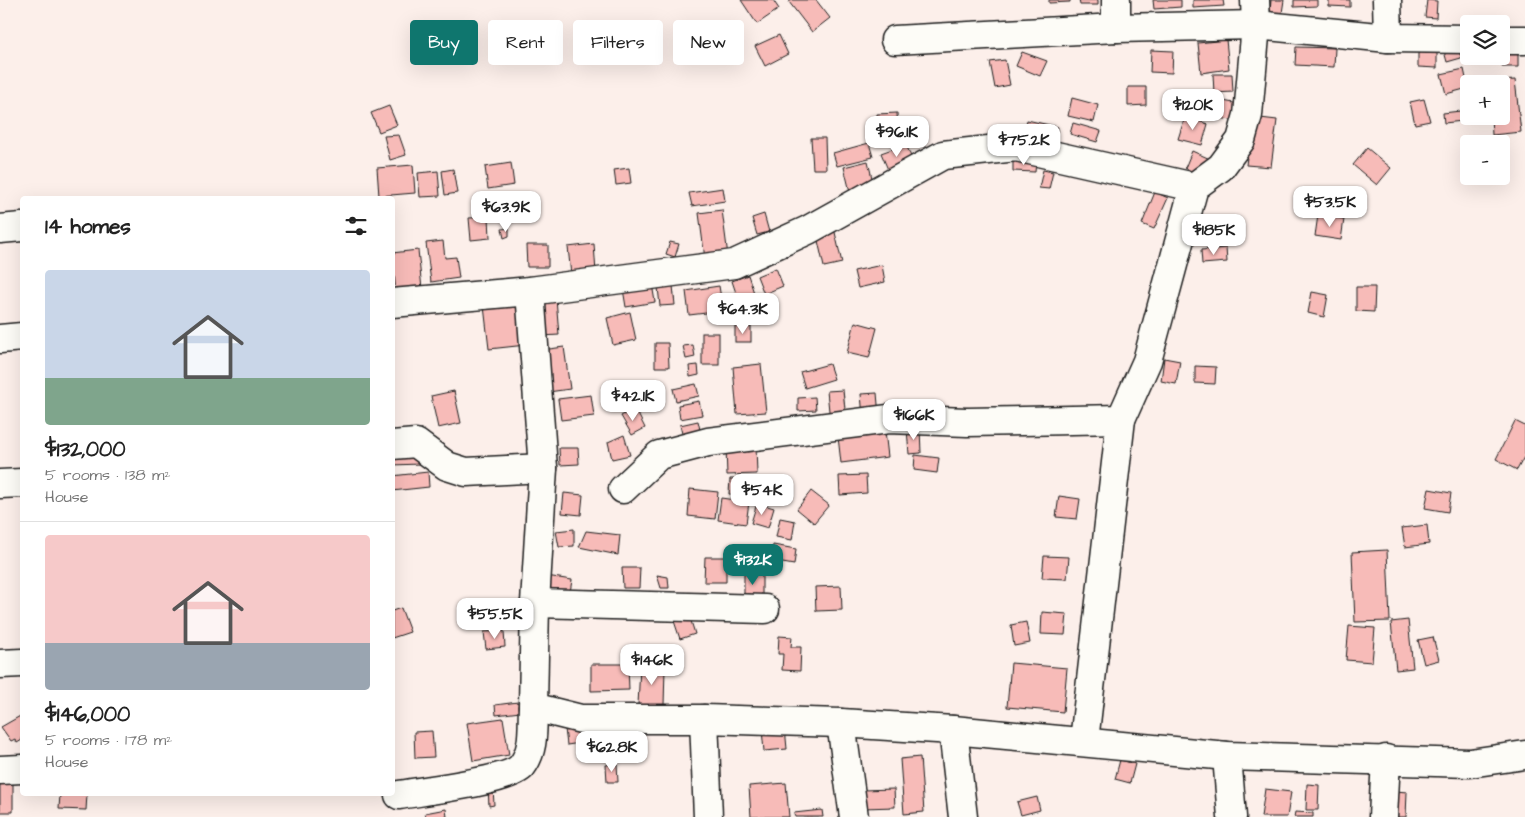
<!DOCTYPE html>
<meta charset="utf-8">
<style>
body{margin:0;font-family:"Architects Daughter",sans-serif;background:#f2f2f2;color:#222;height:100vh;display:flex;flex-direction:column;font-size:19px;white-space:nowrap}
*{box-sizing:border-box;margin:0}
p{font-size:16px;color:#767676}
.icon{flex:none;width:28px;height:28px;fill:none;stroke:currentColor;stroke-width:2;stroke-linecap:round;stroke-linejoin:round}
.map{position:relative;flex:1;overflow:hidden}
.details{position:absolute;left:20px;top:196px;width:375px;height:600px;display:flex;flex-direction:column;background:#fff;border-radius:5px;box-shadow:0 5px 20px #0002}
.details>*{flex:none}
.top-card{position:absolute;left:410px;top:20px;width:475px;height:45px;display:flex;gap:10px}
.fabs{position:absolute;left:1460px;top:15px;display:grid;gap:10px}
.fabs a{display:grid;place-items:center;width:50px;height:50px;border-radius:5px;background:#fff;box-shadow:0 5px 20px #0002;font-size:25px}
.price{position:absolute;translate:-50% -42px;padding:0 11px;border-radius:10px;background:#fff;color:#222;font-size:16px;line-height:32px;filter:drop-shadow(0 1px 2px #0008)}
.price::after{content:'';position:absolute;left:50%;top:30px;width:15px;height:11px;margin-left:-8px;background:inherit;clip-path:polygon(0 0,100% 0,50% 100%)}
.price.current{background:#0f766e;color:#fff}
ul{padding:0;list-style:none}
li{display:grid;align-content:center;gap:10px;height:265px;padding:0 25px}
li+li{border-top:1px solid #e0e0e0}
li span{display:grid;place-items:center;height:155px;border-radius:5px;color:#555}
li>.icon{margin-inline-start:auto}
span .icon{width:90px;height:90px;fill:#fffc;stroke-width:1}
li b{font-size:21px}
h2{display:flex;justify-content:space-between;align-items:center;height:60px;padding:0 25px;font-size:21px}
.tag{padding:0 18px;border-radius:5px;background:#fff;box-shadow:0 5px 20px #0002;font-size:18px;line-height:45px}
.tag.current{background:#0f766e;color:#fff}
.map>svg:first-child{display:block}
.building{fill:#f7bbb8;stroke:#1c1c1c}
.lines{fill:none;stroke-linecap:round;stroke-linejoin:round}
.minor-casing{stroke:#1c1c1c;stroke-width:31}
.minor{stroke:#fdfcf7;stroke-width:28}
</style>
<div class="map">
<svg width="1525" height="817" viewBox="0 0 1525 817">
<rect width="100%" height="100%" fill="#fcefea"/>
<filter id="ink" filterUnits="userSpaceOnUse"><feTurbulence type="fractalNoise" baseFrequency=".02" numOctaves="2"/><feDisplacementMap in="SourceGraphic" scale="10" xChannelSelector="R" yChannelSelector="G"/><feConvolveMatrix kernelMatrix="1 2 1 2 8 2 1 2 1" color-interpolation-filters="sRGB"/></filter>
<g filter="url(#ink)">
<!-- building -->
<g class="building">
<polygon points="741,0 773,0 779,9 757,24"/>
<polygon points="792,0 816,0 830,18 812,32 789,2"/>
<polygon points="1049,0 1070,0 1070,2 1049,3"/>
<polygon points="1079,0 1098,0 1098,5 1080,5"/>
<polygon points="1153,0 1181,0 1181,7 1154,9"/>
<polygon points="1193,0 1223,0 1224,6 1193,8"/>
<polygon points="1271,0 1284,0 1282,13 1270,12"/>
<polygon points="1294,0 1317,0 1317,6 1294,7"/>
<polygon points="1329,0 1350,0 1350,7 1329,6"/>
<polygon points="1427,0 1437,1 1436,18 1425,17"/>
<polygon points="779,35 788,54 765,66 755,46"/>
<polygon points="1226,40 1229,69 1201,73 1198,43"/>
<polygon points="1457,40 1461,58 1447,62 1442,44"/>
<polygon points="1418,44 1437,44 1437,68 1418,67"/>
<polygon points="1296,47 1335,48 1334,67 1295,65"/>
<polygon points="1501,47 1518,47 1518,67 1502,67 1501,59 1492,60 1492,56 1501,56"/>
<polygon points="1151,50 1173,51 1172,73 1150,72"/>
<polygon points="1022,52 1047,61 1040,76 1016,66"/>
<polygon points="1005,60 1010,85 995,88 990,62"/>
<polygon points="1464,69 1468,88 1446,94 1441,74"/>
<polygon points="1213,74 1232,74 1233,92 1214,93"/>
<polygon points="1515,80 1521,132 1492,135 1491,116 1501,116 1501,84 1487,84 1487,82"/>
<polygon points="1128,87 1146,87 1146,105 1128,106"/>
<polygon points="1072,98 1098,105 1094,122 1068,116"/>
<polygon points="1424,99 1430,121 1415,124 1410,102"/>
<polygon points="1223,101 1239,104 1236,121 1220,118"/>
<polygon points="1194,102 1217,105 1215,118 1192,115"/>
<polygon points="389,106 397,125 379,132 371,113"/>
<polygon points="1469,110 1469,116 1472,116 1472,120 1444,123 1443,113"/>
<polygon points="897,113 898,132 893,132 893,141 878,142 877,114"/>
<polygon points="1185,117 1208,124 1202,145 1178,139"/>
<polygon points="1252,117 1277,120 1271,167 1246,165"/>
<polygon points="1027,120 1058,127 1053,147 1022,140"/>
<polygon points="1073,123 1101,131 1097,142 1070,134"/>
<polygon points="399,135 406,155 390,160 384,136"/>
<polygon points="811,138 825,138 826,169 813,169"/>
<polygon points="869,143 873,157 837,166 833,153"/>
<polygon points="906,144 913,162 889,172 881,153"/>
<polygon points="1367,148 1391,168 1377,185 1353,165"/>
<polygon points="1192,151 1210,159 1203,176 1185,168"/>
<polygon points="1013,159 1036,161 1035,172 1013,171"/>
<polygon points="868,161 875,191 851,196 844,167"/>
<polygon points="511,163 514,185 488,189 485,167"/>
<polygon points="413,165 415,193 379,196 377,168"/>
<polygon points="629,168 631,183 616,185 614,170"/>
<polygon points="453,169 457,193 445,195 442,171"/>
<polygon points="1043,170 1053,172 1049,189 1039,188"/>
<polygon points="438,171 440,196 420,197 418,173"/>
<polygon points="723,188 725,201 692,206 689,193"/>
<polygon points="1155,192 1168,198 1154,229 1142,224"/>
<polygon points="722,210 728,256 705,259 699,213"/>
<polygon points="764,214 769,232 757,235 752,218"/>
<polygon points="1318,215 1344,219 1341,240 1315,236"/>
<polygon points="489,217 490,238 471,240 469,218"/>
<polygon points="509,228 509,236 504,238 502,229"/>
<polygon points="834,228 842,263 824,267 816,232"/>
<polygon points="443,241 445,258 456,257 459,278 431,282 426,243"/>
<polygon points="670,242 679,244 675,257 666,254"/>
<polygon points="594,244 596,273 571,275 568,247"/>
<polygon points="526,245 548,245 548,267 527,267"/>
<polygon points="1226,248 1227,262 1202,264 1201,250"/>
<polygon points="418,250 422,289 396,292 392,253"/>
<polygon points="882,265 885,282 858,288 854,271"/>
<polygon points="776,268 783,286 764,294 757,276"/>
<polygon points="748,275 755,296 739,302 732,281"/>
<polygon points="651,278 655,302 626,307 622,283"/>
<polygon points="673,286 675,305 660,306 658,287"/>
<polygon points="719,286 723,311 689,315 686,291"/>
<polygon points="1356,287 1375,287 1374,312 1356,311"/>
<polygon points="1312,292 1328,295 1324,317 1308,313"/>
<polygon points="556,298 559,335 542,336 538,300"/>
<polygon points="522,302 526,345 489,349 484,306"/>
<polygon points="630,312 636,340 613,345 607,318"/>
<polygon points="855,322 877,328 869,358 847,353"/>
<rect x="735" y="327" width="16" height="15"/>
<rect x="702" y="333" width="17" height="32"/>
<polygon points="655,343 668,343 669,367 655,367"/>
<polygon points="693,345 695,357 686,359 683,346"/>
<polygon points="564,347 570,389 541,393 535,351"/>
<polygon points="1164,358 1180,361 1176,384 1161,381"/>
<polygon points="761,364 766,412 737,414 733,367"/>
<polygon points="829,364 834,379 805,388 800,372"/>
<polygon points="698,365 699,375 690,377 689,366"/>
<polygon points="1195,366 1216,367 1215,384 1195,383"/>
<polygon points="696,384 699,396 676,401 673,389"/>
<polygon points="843,390 846,419 830,421 827,391"/>
<polygon points="454,391 461,423 438,428 431,396"/>
<polygon points="877,393 879,416 863,417 861,394"/>
<polygon points="591,395 594,416 561,420 558,399"/>
<polygon points="815,397 816,410 798,411 798,398"/>
<polygon points="699,401 702,415 680,419 678,405"/>
<polygon points="635,408 645,428 632,435 621,416"/>
<polygon points="698,421 702,438 684,442 680,425"/>
<polygon points="1515,421 1525,426 1525,457 1524,457 1517,470 1496,459"/>
<polygon points="884,422 888,457 841,463 837,428"/>
<polygon points="920,428 921,453 909,454 907,429"/>
<polygon points="624,435 630,455 612,459 608,442"/>
<polygon points="756,446 757,474 727,475 726,447"/>
<polygon points="559,448 578,448 579,464 560,465"/>
<polygon points="419,449 420,464 392,465 392,451"/>
<polygon points="915,455 939,458 937,473 914,470"/>
<polygon points="428,472 429,487 392,491 392,476"/>
<polygon points="866,475 867,493 840,495 839,476"/>
<polygon points="730,479 748,479 748,495 729,494"/>
<polygon points="690,489 718,492 715,519 688,516"/>
<polygon points="1429,489 1451,493 1448,512 1425,508"/>
<polygon points="811,491 829,505 814,523 797,509"/>
<polygon points="564,493 583,495 581,515 562,513"/>
<polygon points="1059,496 1080,499 1077,519 1056,517"/>
<polygon points="721,498 749,502 746,524 718,520"/>
<polygon points="757,503 774,508 768,528 751,523"/>
<polygon points="780,518 795,521 792,540 776,537"/>
<polygon points="1427,525 1429,544 1405,547 1402,528"/>
<polygon points="574,529 574,546 559,547 556,531"/>
<polygon points="586,531 620,535 618,555 579,547"/>
<polygon points="773,545 796,549 794,565 771,561"/>
<polygon points="1387,550 1390,621 1355,622 1352,552"/>
<polygon points="1044,556 1069,557 1067,579 1042,578"/>
<polygon points="705,557 726,557 726,582 704,582"/>
<polygon points="622,568 640,568 639,588 623,588"/>
<rect x="744" y="574" width="18" height="23"/>
<polygon points="540,575 572,580 569,599 537,593"/>
<polygon points="657,575 668,577 669,588 661,588"/>
<polygon points="841,586 842,610 816,611 815,587"/>
<polygon points="401,608 410,632 392,638 392,611"/>
<polygon points="688,611 695,634 680,639 672,615"/>
<polygon points="1042,612 1067,614 1065,635 1041,634"/>
<polygon points="1408,620 1413,668 1396,670 1391,622"/>
<polygon points="1026,622 1030,643 1014,646 1011,625"/>
<polygon points="1349,626 1375,628 1372,662 1346,660"/>
<polygon points="504,631 505,647 486,649 484,632"/>
<polygon points="779,636 792,637 791,647 801,647 800,671 782,670 783,654 778,654"/>
<polygon points="1433,637 1439,660 1424,664 1418,640"/>
<polygon points="1011,663 1067,668 1063,712 1007,707"/>
<polygon points="591,664 628,664 629,690 591,691"/>
<polygon points="640,667 665,668 664,705 638,705"/>
<polygon points="518,702 520,712 496,715 495,705"/>
<polygon points="22,715 22,740 17,743 15,739 11,741 1,727"/>
<polygon points="503,718 509,755 473,761 467,723"/>
<polygon points="585,726 587,742 567,745 565,729"/>
<polygon points="785,728 787,749 764,751 762,730"/>
<polygon points="432,731 434,757 415,758 414,732"/>
<polygon points="920,757 924,812 904,814 900,759"/>
<polygon points="1120,760 1135,764 1130,783 1115,779"/>
<polygon points="617,764 618,782 607,782 606,765"/>
<polygon points="8,779 8,783 13,783 13,812 0,812 0,780"/>
<polygon points="786,783 789,817 751,817 749,786"/>
<polygon points="1307,784 1319,785 1318,810 1306,810"/>
<polygon points="488,788 493,788 494,805 489,806"/>
<polygon points="894,789 895,807 863,808 863,790"/>
<polygon points="1265,789 1291,792 1287,817 1261,817"/>
<polygon points="1385,790 1407,792 1406,817 1384,817"/>
<polygon points="60,794 87,794 86,810 59,809"/>
<polygon points="1037,797 1040,810 1021,815 1017,802"/>
<polygon points="446,809 447,817 426,817 425,813"/>
<polygon points="822,810 823,817 795,817 794,813"/>
<polygon points="1295,812 1313,813 1313,817 1294,817"/>
</g>
<g class="lines">
<defs>
<g id="minor">
<polyline points="1387,0 1388,38"/>
<polyline points="1116,28 1116,0"/>
<polyline points="895,40 1116,28 1256,25 1388,38 1469,39"/>
<polyline points="1501,40 1525,40"/>
<polyline points="0,229 22,227"/>
<polyline points="530,291 543,468 535,603 533,707 581,719 704,719 841,723 953,730 1227,756 1470,763 1525,755"/>
<polyline points="392,303 530,291 734,264 808,230 943,155 1016,147 1194,187"/>
<polyline points="0,339 22,337"/>
<polyline points="392,445 416,443 447,466 466,472 543,468"/>
<polyline points="0,484 22,483"/>
<polyline points="623,489 659,455 708,442 889,419 967,422 1121,419 1147,361 1194,187 1221,167 1241,140 1248,115 1256,25 1255,0"/>
<polyline points="535,603 765,609"/>
<polyline points="0,664 22,663"/>
<polyline points="704,719 708,817"/>
<polyline points="841,723 854,817"/>
<polyline points="953,730 963,817"/>
<polyline points="1084,741 1121,419"/>
<polyline points="1227,756 1232,817"/>
<polyline points="0,770 22,769"/>
<path d="M399,795c22,-4 111,-14 123,-29 13,-17 10,-39 11,-59"/>
<polyline points="1383,817 1386,759"/>
</g>
</defs>
<!-- minor casing -->
<use href="#minor" class="minor-casing"/>
<!-- minor -->
<use href="#minor" class="minor"/>
</g>
</g>
</svg>
<div class="fabs">
<a><svg class="icon" aria-label="layers" viewBox="0 0 24 24"><path d="M12 4l9 5-9 5-9-5zM3 14l9 5 9-5"/></svg></a>
<a>+</a>
<a>−</a>
</div>
<b class="price" style="left:1193px;top:131px">$120K</b>
<b class="price" style="left:897px;top:158px">$96.1K</b>
<b class="price" style="left:1024px;top:166px">$75.2K</b>
<b class="price" style="left:1330px;top:228px">$53.5K</b>
<b class="price" style="left:506px;top:233px">$63.9K</b>
<b class="price" style="left:1214px;top:256px">$185K</b>
<b class="price" style="left:743px;top:335px">$64.3K</b>
<b class="price" style="left:633px;top:422px">$42.1K</b>
<b class="price" style="left:914px;top:441px">$166K</b>
<b class="price" style="left:762px;top:516px">$54K</b>
<b class="price current" style="left:753px;top:586px">$132K</b>
<b class="price" style="left:495px;top:640px">$55.5K</b>
<b class="price" style="left:652px;top:686px">$146K</b>
<b class="price" style="left:612px;top:773px">$62.8K</b>
<div class="top-card">
<a class="tag current">Buy</a>
<a class="tag">Rent</a>
<a class="tag">Filters</a>
<a class="tag">New</a>
</div>
<section class="details">
<h2>14 homes<svg class="icon" aria-label="filters" viewBox="0 0 24 24"><path d="M4 7h16M4 17h16"/><circle cx="9" cy="7" r="2"/><circle cx="15" cy="17" r="2"/></svg></h2>
<ul>
<li><span style="background:linear-gradient(#c9d6e8 70%,#7fa58c 0)"><svg class="icon" aria-label="home" viewBox="0 0 24 24"><path d="M3 11l9-7 9 7M6 9v11h12V9"/></svg></span><div><b>$132,000</b><p>5 rooms · 138 m²</p><p>House</p></div></li>
<li><span style="background:linear-gradient(#f6c9c9 70%,#9aa5b1 0)"><svg class="icon" aria-label="home" viewBox="0 0 24 24"><path d="M3 11l9-7 9 7M6 9v11h12V9"/></svg></span><div><b>$146,000</b><p>5 rooms · 178 m²</p><p>House</p></div></li>
</ul>
</section>
</div>
